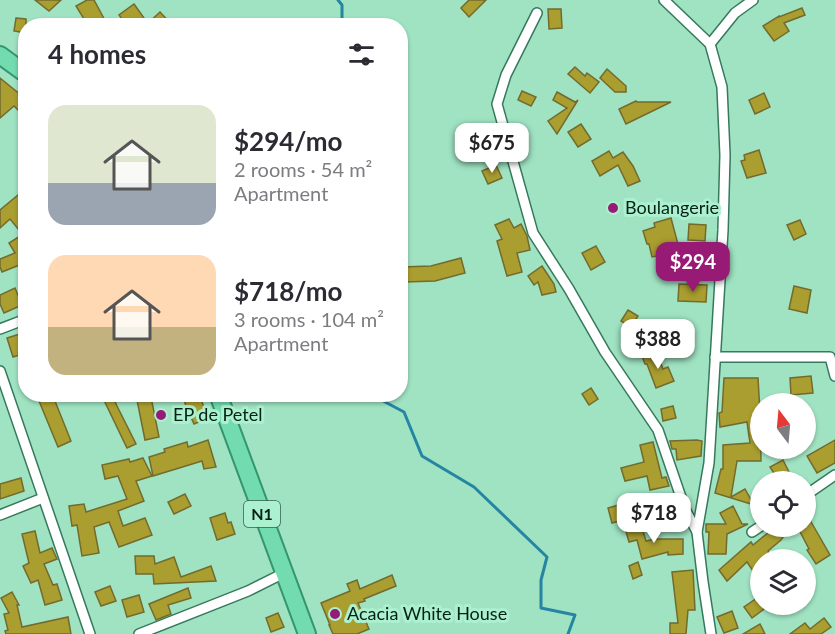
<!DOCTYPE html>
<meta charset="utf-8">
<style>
body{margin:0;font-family:Lato,sans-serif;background:#f7f7f7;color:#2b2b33;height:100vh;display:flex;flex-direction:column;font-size:22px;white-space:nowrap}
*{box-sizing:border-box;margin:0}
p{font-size:20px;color:#7c7c81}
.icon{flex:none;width:33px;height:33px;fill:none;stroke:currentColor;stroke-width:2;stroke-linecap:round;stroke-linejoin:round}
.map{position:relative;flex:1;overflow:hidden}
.sheet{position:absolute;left:18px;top:18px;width:390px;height:384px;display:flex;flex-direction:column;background:#fff;border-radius:24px;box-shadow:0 2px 4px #0004}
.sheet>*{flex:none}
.needle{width:39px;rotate:344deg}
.fabs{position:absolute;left:750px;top:393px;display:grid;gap:12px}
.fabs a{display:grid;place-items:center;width:66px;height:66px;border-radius:50%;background:#fff;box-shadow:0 2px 4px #0004;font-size:30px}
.price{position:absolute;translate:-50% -51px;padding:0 14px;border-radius:12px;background:#fff;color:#222;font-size:20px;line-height:39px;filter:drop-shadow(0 2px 3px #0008)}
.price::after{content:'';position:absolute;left:50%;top:36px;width:18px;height:14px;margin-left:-9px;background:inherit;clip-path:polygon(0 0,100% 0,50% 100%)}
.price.current{background:#971b74;color:#fff}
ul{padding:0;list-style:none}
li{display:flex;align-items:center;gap:18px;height:150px;padding:0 30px}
li span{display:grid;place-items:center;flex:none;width:168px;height:120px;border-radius:18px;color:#555}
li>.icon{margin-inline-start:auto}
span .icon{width:72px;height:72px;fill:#fffc;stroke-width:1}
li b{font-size:26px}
h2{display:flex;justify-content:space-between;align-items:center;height:72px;padding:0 30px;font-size:26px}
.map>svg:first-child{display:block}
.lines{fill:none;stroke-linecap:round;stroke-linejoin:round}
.stream{stroke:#2685a2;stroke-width:3}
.building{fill:#aa9e30;stroke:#726b2d;stroke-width:1.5}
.minor-casing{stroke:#36795c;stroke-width:12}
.trunk-casing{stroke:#35956d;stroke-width:20}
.minor{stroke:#fff;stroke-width:9}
.trunk{stroke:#72dcb0;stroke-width:16}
.poi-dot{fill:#971b74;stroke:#acf1cf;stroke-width:2}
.labels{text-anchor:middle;stroke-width:6;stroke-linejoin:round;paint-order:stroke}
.shield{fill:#acf1cf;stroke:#375f4d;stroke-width:1.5}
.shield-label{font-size:16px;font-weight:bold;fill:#052115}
.poi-label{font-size:18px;fill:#052115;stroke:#acf1cf;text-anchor:start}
</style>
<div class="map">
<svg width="835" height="634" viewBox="0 0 835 634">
<rect width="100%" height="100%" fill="#9fe3c2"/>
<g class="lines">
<!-- stream -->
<g class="stream">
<polyline points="338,0 342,5 342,26"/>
<polyline points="370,394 404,412 422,456 474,487 547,557 541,580 541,608 575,615 568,634"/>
</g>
</g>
<!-- building -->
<g class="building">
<polygon points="35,0 61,0 49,11"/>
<polygon points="87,0 94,0 108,26 93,26 91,21 87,24 76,6"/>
<polygon points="469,0 486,0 469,17 461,8"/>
<polygon points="134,4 144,18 133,26 127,26 119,15"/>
<polygon points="802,8 805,15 784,23 789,31 774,41 763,26 779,16 779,17"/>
<polygon points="548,9 561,9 562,28 549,29"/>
<polygon points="160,12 173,26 145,26"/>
<polygon points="16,18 26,19 26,33 14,31"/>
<polygon points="575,67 585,76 587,73 599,82 590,93 568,74"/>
<polygon points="607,69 626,86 626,92 615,92 600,78"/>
<polygon points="0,78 26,99 26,118 14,106 0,118"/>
<polygon points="522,91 536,97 531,106 518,100"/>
<polygon points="557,92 575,102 578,100 557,134 548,121 567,108 553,100"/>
<polygon points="764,93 770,107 755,114 749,100"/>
<polygon points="636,101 637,102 671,102 626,124 619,109"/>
<polygon points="581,124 591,139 578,147 568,132"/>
<polygon points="759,150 766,173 747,178 741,161 745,160 744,155"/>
<polygon points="609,151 613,158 623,152 633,166 640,181 628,186 618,165 600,176 592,161"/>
<polygon points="496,165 502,178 488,184 482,171"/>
<polygon points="18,195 26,203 26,225 19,230 10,219 0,228 0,210"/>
<polygon points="671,218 680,252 652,257 649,244 647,244 643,231 655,227 654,223"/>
<polygon points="509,219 514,228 521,224 527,236 530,250 517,253 522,272 507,276 497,241 502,239 495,225"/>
<polygon points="800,220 806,234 794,240 787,225"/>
<polygon points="689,224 706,225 705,241 688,240"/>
<polygon points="20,236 26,244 26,260 17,266 2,272 0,267 0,259 15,253 9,243"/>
<polygon points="596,246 605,262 591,270 582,253"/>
<polygon points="461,258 465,273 435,281 405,282 401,267 431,266"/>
<polygon points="542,266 554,284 556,292 542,295 538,282 534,285 528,276"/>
<polygon points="679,284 707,285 706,302 678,301"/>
<polygon points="794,286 811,290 807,313 789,309"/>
<polygon points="15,288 22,305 4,313 0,304 0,295"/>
<polygon points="628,310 638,316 631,327 621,321"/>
<polygon points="26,332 26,353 13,357 7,338"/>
<polygon points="656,350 663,369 668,367 674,381 656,388 647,364 645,364 642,356"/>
<polygon points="811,376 813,393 791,395 790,378"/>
<polygon points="724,378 758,378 760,412 761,461 737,461 731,497 745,489 754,505 715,493 721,469 723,469 723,445 750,443 747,422 720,427 719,413 722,412"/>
<polygon points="591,388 598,399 589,405 582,394"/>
<polygon points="101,394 132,394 133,397 115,402 136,444 127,448"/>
<polygon points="181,394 199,394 208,418 194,424"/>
<polygon points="53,396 71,441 58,447 39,401"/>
<polygon points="151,397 159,437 145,440 137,400"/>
<polygon points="673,406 676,418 663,421 661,409"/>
<polygon points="208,440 216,467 204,469 202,461 153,476 149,457 165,452 164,449 187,442 188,447"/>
<polygon points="697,440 702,441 701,456 677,460 676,449 672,449 670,441"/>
<polygon points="835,440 835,463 817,473 807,456"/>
<polygon points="653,442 662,478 666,477 669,486 650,490 647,476 625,481 621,468 644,462 640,445"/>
<polygon points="143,458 152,476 136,481 144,501 118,511 123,526 145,518 152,535 119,547 109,522 94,527 99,553 82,556 77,525 72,526 69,506 84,504 86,512 127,499 118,476 105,479 102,465 129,459 130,462"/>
<polygon points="783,460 789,472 777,478 770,467"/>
<polygon points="21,478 24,491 0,499 0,484"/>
<polygon points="185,494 191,506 174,514 168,502"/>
<polygon points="622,504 627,519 612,523 608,508"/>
<polygon points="733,506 742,524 748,524 727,534 726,554 708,554 709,532 706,532 706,524 726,524 720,513"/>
<polygon points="225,513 228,523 231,522 235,534 217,540 210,518"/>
<polygon points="806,513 830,555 816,564 807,550 809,549 797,526 806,526"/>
<polygon points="641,524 646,541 655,539 683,539 683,554 668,555 668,552 642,559 637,540 629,542 625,528"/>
<polygon points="776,526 791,526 781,540 768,551 773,560 760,560 760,566 753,571 747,562 727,581 719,570 751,542 753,545 769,532 771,534"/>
<polygon points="35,531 40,553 52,548 57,559 44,564 53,585 57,584 62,600 45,605 38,580 31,583 23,566 29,563 22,534"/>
<polygon points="135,556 154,556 155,564 174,557 181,577 211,566 216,581 154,584 153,574 136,574"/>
<polygon points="638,562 642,575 633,579 629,566"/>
<polygon points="693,570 695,610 688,610 686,634 670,634 670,623 678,623 672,572"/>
<polygon points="392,575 396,586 364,599 365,601 358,603 369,629 357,634 333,634 329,625 330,625 321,603 350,591 347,584 357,580 360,589"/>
<polygon points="110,586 116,601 101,606 95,592"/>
<polygon points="188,588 191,598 168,605 171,614 156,620 149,604"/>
<polygon points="12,592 19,605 17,605 22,627 68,617 71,634 6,634 5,631 8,630 4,614 9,613 1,598"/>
<polygon points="139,595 144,612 127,617 122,600"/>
<polygon points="757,598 764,609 752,618 744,607"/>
<polygon points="732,611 738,628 724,633 717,617"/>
<polygon points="278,613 284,627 271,632 266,618"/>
<polygon points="824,618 831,627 821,634 790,634 805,623 810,629"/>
<polygon points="760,624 765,634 743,634"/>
</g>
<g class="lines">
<defs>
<g id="minor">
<polyline points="664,0 710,44 722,87 725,155 723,230 709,463 697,532 703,582 711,634"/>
<polyline points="537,13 506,75 497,104 533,233 569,289 605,352 658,430 685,509 697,532"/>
<polyline points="710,44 735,13 753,0"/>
<polyline points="0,329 26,319"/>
<polyline points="715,357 830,357 835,376"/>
<polyline points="0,371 90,634"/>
<polyline points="806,495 835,475"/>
<polyline points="0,515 43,498"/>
<polyline points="752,532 761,526"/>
<polyline points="139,634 248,591 284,573"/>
</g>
<g id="trunk">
<polyline points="0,55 26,74"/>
<polyline points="218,394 307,634"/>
</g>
</defs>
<!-- minor casing -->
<use href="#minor" class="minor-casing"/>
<!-- trunk casing -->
<use href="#trunk" class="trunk-casing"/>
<!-- minor -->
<use href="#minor" class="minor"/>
<!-- trunk -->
<use href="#trunk" class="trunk"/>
</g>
<!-- markers -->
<g class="poi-dot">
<circle cx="613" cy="208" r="6"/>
<circle cx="161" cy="415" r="6"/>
<circle cx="335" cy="614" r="6"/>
</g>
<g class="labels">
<!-- shield labels -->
<rect class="shield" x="244" y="501" width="36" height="26" rx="4.5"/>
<g class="shield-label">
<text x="262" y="520">N1</text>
</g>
<!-- poi labels -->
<g class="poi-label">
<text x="625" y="214">Boulangerie</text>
<text x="173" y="421">EP de Petel</text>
<text x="347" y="620">Acacia White House</text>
</g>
</g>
</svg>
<div class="fabs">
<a><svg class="needle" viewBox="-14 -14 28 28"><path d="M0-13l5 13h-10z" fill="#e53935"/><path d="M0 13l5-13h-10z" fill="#7c7c81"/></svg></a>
<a><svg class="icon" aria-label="locate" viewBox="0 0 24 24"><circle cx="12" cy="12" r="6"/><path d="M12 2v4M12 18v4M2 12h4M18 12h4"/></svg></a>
<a><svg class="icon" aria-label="layers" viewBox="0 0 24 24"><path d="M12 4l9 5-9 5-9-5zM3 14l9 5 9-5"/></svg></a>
</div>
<b class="price" style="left:492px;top:174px">$675</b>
<b class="price current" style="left:693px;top:293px">$294</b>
<b class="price" style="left:658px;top:370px">$388</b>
<b class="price" style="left:654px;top:544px">$718</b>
<section class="sheet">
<h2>4 homes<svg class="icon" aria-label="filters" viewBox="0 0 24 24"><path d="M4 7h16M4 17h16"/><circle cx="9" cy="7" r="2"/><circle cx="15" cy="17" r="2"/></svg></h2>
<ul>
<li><span style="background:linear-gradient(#dfe7d0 65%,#9aa5b1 0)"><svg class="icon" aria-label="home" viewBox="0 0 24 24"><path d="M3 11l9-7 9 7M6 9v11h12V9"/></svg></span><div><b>$294/mo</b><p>2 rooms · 54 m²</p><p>Apartment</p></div></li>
<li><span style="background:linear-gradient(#ffd9b3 60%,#c2b280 0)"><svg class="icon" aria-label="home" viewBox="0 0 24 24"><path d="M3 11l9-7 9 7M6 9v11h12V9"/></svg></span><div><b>$718/mo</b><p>3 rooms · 104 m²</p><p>Apartment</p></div></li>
</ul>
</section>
</div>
